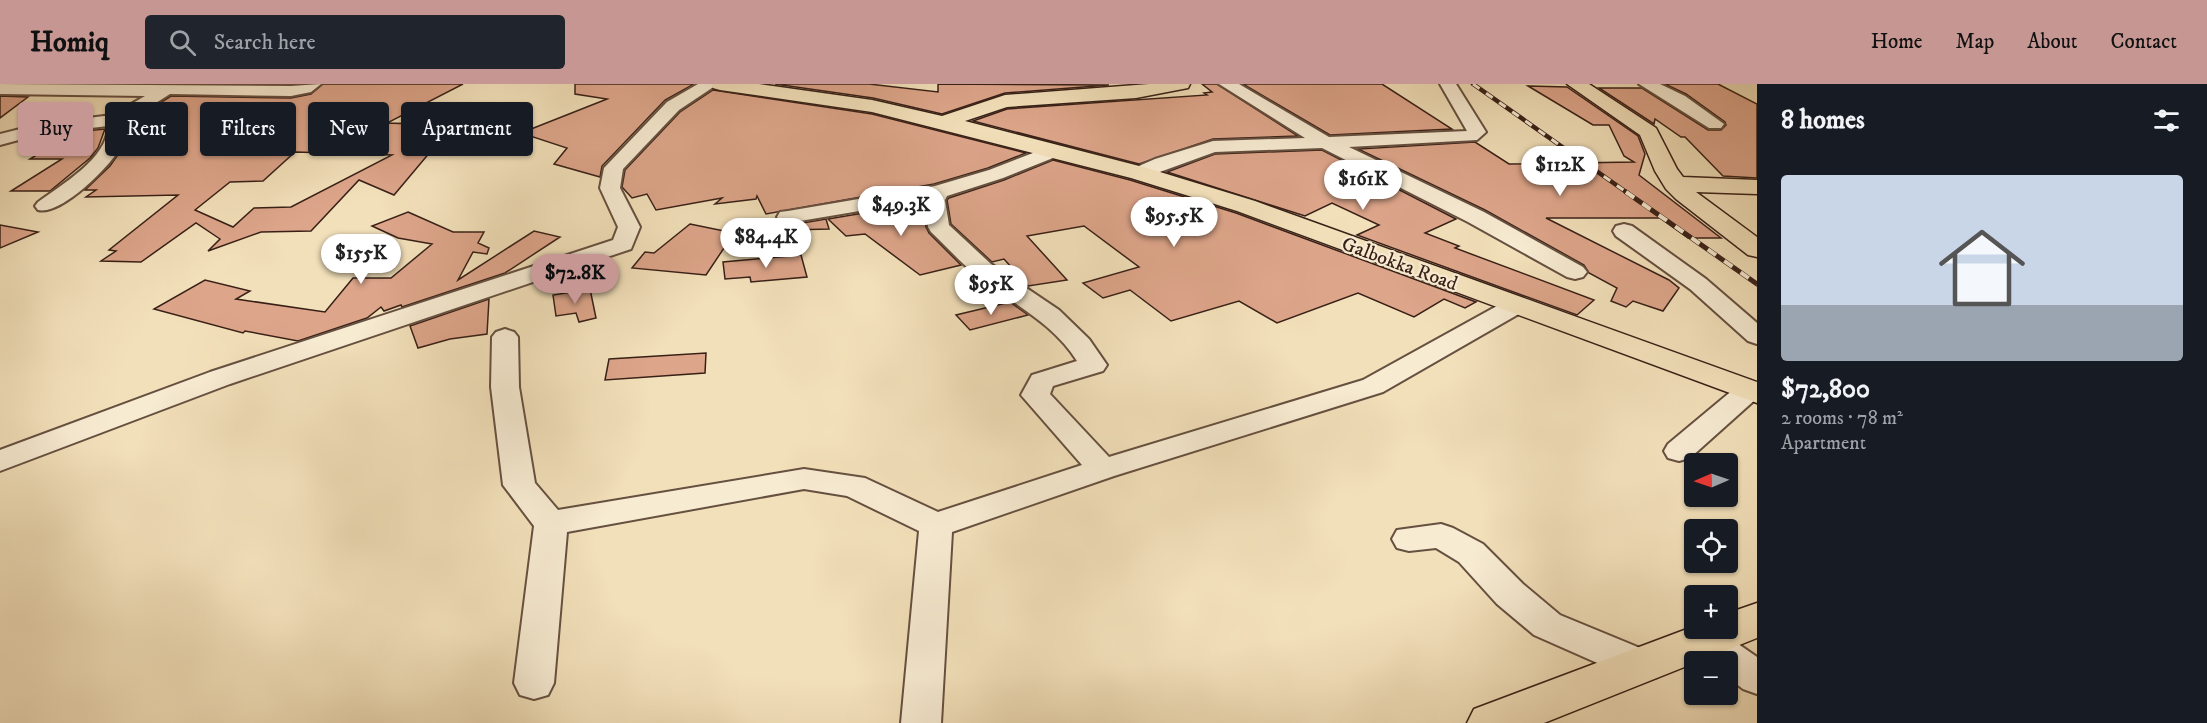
<!DOCTYPE html>
<meta charset="utf-8">
<style>
body{margin:0;font-family:"IM FELL DW Pica",serif;background:#20242c;color:#f1f3f6;height:100vh;display:flex;flex-direction:column;font-size:22px;white-space:nowrap}
*{box-sizing:border-box;margin:0}
p{font-size:20px;color:#9ea1a6}
.icon{flex:none;width:33px;height:33px;fill:none;stroke:currentColor;stroke-width:2;stroke-linecap:round;stroke-linejoin:round}
.map{position:relative;flex:1;overflow:hidden}
.sheet{display:flex;flex-direction:column;background:#171b24;width:450px}
.sheet>*{flex:none}
.hud{position:absolute;left:18px;top:18px;width:570px;height:54px;display:flex;gap:12px}
.needle{width:39px;rotate:268deg}
.buttons{position:absolute;left:1684px;top:369px;display:grid;gap:12px}
.buttons a{display:grid;place-items:center;width:54px;height:54px;border-radius:6px;background:#171b24;box-shadow:0 2px 4px #0004;font-size:30px}
.price{position:absolute;translate:-50% -51px;padding:0 14px;border-radius:21px;background:#fff;color:#222;font-size:20px;line-height:39px;filter:drop-shadow(0 2px 3px #0008)}
.price::after{content:'';position:absolute;left:50%;top:36px;width:18px;height:14px;margin-left:-9px;background:inherit;clip-path:polygon(0 0,100% 0,50% 100%)}
.price.current{background:#c59692;color:#111}
ul{padding:0;list-style:none}
li{display:grid;align-content:center;gap:12px;height:318px;padding:0 24px}
li+li{border-top:2px solid #363941}
li span{display:grid;place-items:center;height:186px;border-radius:6px;color:#555}
li>.icon{margin-inline-start:auto}
span .icon{width:108px;height:108px;fill:#fffc;stroke-width:1}
li b{font-size:26px}
h2{display:flex;justify-content:space-between;align-items:center;height:72px;padding:0 24px;font-size:26px}
.tag{padding:0 21px;border-radius:6px;background:#171b24;box-shadow:0 2px 4px #0004;font-size:21px;line-height:54px}
.tag.current{background:#c59692;color:#111}
header{display:flex;align-items:center;gap:36px;box-sizing:border-box;height:84px;padding:0 30px;background:#c59692;color:#111}
header strong{font-size:28px}
nav{display:flex;gap:33px;margin-inline-start:auto;font-size:21px}
.search{width:420px;height:54px;background:#20242c;display:flex;align-items:center;gap:15px;box-sizing:border-box;padding:0 21px;border-radius:6px;color:#9ea1a6;font-size:22px}
main{display:flex;flex:1;min-height:0}
.map>svg:first-child{display:block}
.building{fill:#dda58a;stroke:#382017;stroke-width:1.5;fill-rule:evenodd}
.lines{fill:none;stroke-linecap:round;stroke-linejoin:round}
.minor-casing{stroke:#665040;stroke-width:4}
.major-casing{stroke:#382017;stroke-width:3}
.minor{fill:#f7ebd2;fill-rule:evenodd}
.major{fill:#f2e0ba;fill-rule:evenodd}
.rail-far1-casing{stroke:#382017;stroke-width:4.5}
.rail-casing{stroke:#382017;stroke-width:5}
.rail-far1{stroke:#f7ebd2;stroke-width:3;stroke-dasharray:8;stroke-linecap:butt}
.rail{stroke:#f7ebd2;stroke-width:4;stroke-dasharray:10;stroke-linecap:butt}
.labels{text-anchor:middle;stroke-width:4.5;stroke-linejoin:round;paint-order:stroke}
.far-street-label{font-size:20px;fill:#382017;stroke:#f7ebd2}
</style>
<header>
<strong>Homiq</strong>
<div class="search"><svg class="icon" aria-label="search" viewBox="0 0 24 24"><circle cx="10" cy="10" r="6"/><path d="M15 15l6 6"/></svg>Search here</div>
<nav><a>Home</a><a>Map</a><a>About</a><a>Contact</a></nav>
</header>
<main>
<div class="map">
<svg width="1757" height="639" viewBox="0 0 1757 639">
<rect width="100%" height="100%" fill="#f2e0ba"/>
<filter id="stains"><feTurbulence type="fractalNoise" baseFrequency=".00333" numOctaves="4"/><feColorMatrix values="0 0 0 0 .2 0 0 0 0 .09 0 0 0 0 .02 0 0 0 .5 -.17"/></filter>
<radialGradient id="worn" r=".72"><stop offset=".6" stop-color="#630" stop-opacity="0"/><stop offset="1" stop-color="#630" stop-opacity=".3"/></radialGradient>
<!-- building -->
<g class="building">
<path d="M323,0h140l-76,39 62,2 -31,26h13l-37,44 -35,-15 -48,51 -50,1 -53,19 12,-12 -24,-16 -55,39 -40,-1 15,-10 -7,-1 69,-55 -92,2 10,-7h-11l25,-24 14,-20 4,-23 43,-27 120,2 20,-4zM295,68l97,3 -101,52 -37,1 -21,19 -38,-17 35,-28 33,-1z"/>
<polygon points="575,0 694,0 665,16 602,82 600,93 554,80 567,64 521,49 607,15 575,10"/>
<polygon points="775,0 869,0 938,8 938,0 1109,1 1005,9 942,30 873,14"/>
<polygon points="1202,0 1217,0 1298,52 1213,55 1139,80 973,37 1007,25 1207,11 1204,9 1212,8"/>
<polygon points="1243,0 1382,0 1452,45 1330,51"/>
<polygon points="1665,0 1718,0 1757,20 1757,94 1723,92 1685,53 1681,53 1655,35 1654,40 1599,4 1642,4 1708,46 1721,46 1726,41 1725,38 1686,10"/>
<polygon points="1528,2 1567,3 1638,52 1645,70 1639,91 1721,154 1688,154 1660,134 1546,134 1669,196 1679,204 1663,227 1633,217 1626,223 1611,217 1617,204 1589,189 1584,181 1485,126 1358,65 1475,58 1509,80 1634,78 1624,72 1609,41 1593,41"/>
<polygon points="713,6 872,30 1026,69 988,84 934,100 766,130 757,112 756,115 715,120 722,114 656,126 647,110 632,114 622,103 625,86 680,28"/>
<polygon points="0,12 28,13 0,34"/>
<polygon points="105,45 98,64 90,74 50,107 11,107 62,75 30,75 74,48"/>
<polygon points="1322,66 1456,135 1425,149 1459,162 1455,164 1594,216 1577,231 1357,151 1379,141 1332,119 1305,132 1167,88 1215,70"/>
<polygon points="1053,76 1130,96 1236,129 1476,218 1465,224 1444,215 1414,233 1358,209 1277,239 1239,217 1171,237 1130,206 1103,214 1083,199 1139,183 1084,142 1027,152 1067,196 1028,202 1004,175 992,178 951,140 947,116 949,114 1004,96"/>
<polygon points="923,119 926,143 929,149 961,181 920,191 865,150 846,152 828,135"/>
<polygon points="408,128 453,148 484,148 478,159 489,164 487,170 473,168 458,196 534,147 560,153 505,189 402,223 401,221 384,227 381,223 367,234 298,257 245,247 243,249 154,225 205,196 250,207 236,215 325,228 353,194 391,194 432,160 398,154 372,142"/>
<polygon points="826,135 829,145 791,146 791,141"/>
<polygon points="690,140 734,149 706,191 632,184 645,168 654,169"/>
<polygon points="0,141 38,148 0,164"/>
<polygon points="801,171 807,193 751,198 750,193 725,195 723,178"/>
<polygon points="590,205 596,234 579,238 576,229 556,232 553,211"/>
<polygon points="489,215 487,250 450,255 418,264 410,242"/>
<polygon points="1010,218 1028,231 970,246 956,231"/>
<polygon points="706,269 705,289 605,296 609,275"/>
</g>
<g class="lines">
<defs>
<g id="minor">
<path d="M0,0l291,2 30,-2 -10,8 -20,4 -121,-2 -44,28c0,8 0,15 -4,23 -10,20 -61,71 -84,65l-3,-4 3,-4c23,-17 70,-44 70,-76l-67,8 -41,11v-11l40,-10 72,-9 33,-19 -145,-2z"/>
<polygon points="698,0 718,0 679,26 623,85 620,104 640,143 631,165 230,300 0,387 0,366 210,288 613,156 618,143 600,104 604,84 667,18"/>
<polygon points="1219,0 1239,0 1329,53 1467,47 1440,0 1456,0 1486,48 1477,56 1349,63 1484,128 1583,183 1587,188 1583,193 1575,195 1567,193 1468,138 1322,64 1215,68 1146,93 1132,93 1129,89 1132,85 1155,75 1213,57 1305,54"/>
<polygon points="1639,0 1660,0 1685,12 1724,40 1721,44 1709,44"/>
<path d="M1051,62l7,2 2,4 -2,4 -55,22 -56,18 -2,4 4,25 42,39 68,46 30,29 18,26 -4,6 -50,15 -3,8 59,63 254,-77 143,-79 9,-2 9,2 3,5 -3,5 -141,81 -269,84 -162,56 -11,191h-40l18,-192 -72,-35 -43,-7 -237,43 -13,151 -6,12 -14,4 -14,-4 -6,-12 20,-157 -31,-41 -12,-98 1,-50 4,-5 9,-3 9,3 4,5 1,50 16,96 23,27 246,-41 61,9 73,34 144,-47 -61,-70 11,-20 45,-14c-25,-40 -67,-58 -102,-87 -16,-13 -29,-28 -44,-42l-3,-5 -3,-27 -137,23 -8,-1 -3,-5 3,-5 8,-1 147,-25 54,-16z"/>
<polygon points="1624,140 1632,142 1706,195 1757,239 1757,260 1748,257 1690,205 1616,152 1613,147 1616,142"/>
<polygon points="1750,298 1757,299 1757,314 1690,374 1679,377 1668,374 1664,367 1668,360 1740,300"/>
<polygon points="1441,440 1453,444 1483,460 1523,500 1560,531 1657,571 1662,582 1657,593 1643,598 1629,593 1534,551 1497,520 1459,478 1436,464 1409,467 1397,464 1392,455 1397,446"/>
<path d="M1697,544l21,2 39,27v37l-14,-5 -15,-11v-16c-20,0 -32,-2 -42,-21l6,-11z"/>
</g>
<g id="major">
<polygon points="711,0 759,0 872,16 942,32 1005,11 1149,0 1190,0 1188,4 1136,14 1007,23 965,37 1147,84 1255,117 1757,298 1757,319 1237,127 1131,94 872,28 720,6 713,4"/>
<polygon points="1567,0 1589,0 1656,44 1677,85 1683,93 1757,96 1757,110 1696,108 1757,153 1757,173 1748,171 1676,115 1666,105 1655,87 1640,51"/>
<polygon points="1757,519 1757,554 1544,639 1467,639 1474,625 1695,542 1695,544 1728,544 1728,529"/>
</g>
</defs>
<!-- minor casing -->
<use href="#minor" class="minor-casing"/>
<!-- major casing -->
<use href="#major" class="major-casing"/>
<!-- minor -->
<use href="#minor" class="minor"/>
<!-- major -->
<use href="#major" class="major"/>
<defs>
<polyline id="rail-far1" points="1473,0 1629,110"/>
<polyline id="rail" points="1626,108 1757,200"/>
</defs>
<!-- rail-far1 casing -->
<use href="#rail-far1" class="rail-far1-casing"/>
<!-- rail casing -->
<use href="#rail" class="rail-casing"/>
<!-- rail-far1 -->
<use href="#rail-far1" class="rail-far1"/>
<!-- rail -->
<use href="#rail" class="rail"/>
</g>
<g class="labels">
<!-- far-street labels -->
<g class="far-street-label">
<text transform="translate(1400 179) rotate(20)" y="7">Galbokka Road</text>
</g>
</g>
<rect width="100%" height="100%" filter="url(#stains)"/>
<rect width="100%" height="100%" fill="url(#worn)"/>
</svg>
<div class="buttons">
<a><svg class="needle" viewBox="-14 -14 28 28"><path d="M0-13l5 13h-10z" fill="#e53935"/><path d="M0 13l5-13h-10z" fill="#9ea1a6"/></svg></a>
<a><svg class="icon" aria-label="locate" viewBox="0 0 24 24"><circle cx="12" cy="12" r="6"/><path d="M12 2v4M12 18v4M2 12h4M18 12h4"/></svg></a>
<a>+</a>
<a>−</a>
</div>
<b class="price" style="left:1560px;top:113px">$112K</b>
<b class="price" style="left:1363px;top:127px">$161K</b>
<b class="price" style="left:901px;top:153px">$49.3K</b>
<b class="price" style="left:1174px;top:164px">$95.5K</b>
<b class="price" style="left:766px;top:185px">$84.4K</b>
<b class="price" style="left:361px;top:201px">$155K</b>
<b class="price current" style="left:575px;top:221px">$72.8K</b>
<b class="price" style="left:991px;top:232px">$95K</b>
<div class="hud">
<a class="tag current">Buy</a>
<a class="tag">Rent</a>
<a class="tag">Filters</a>
<a class="tag">New</a>
<a class="tag">Apartment</a>
</div>
</div>
<section class="sheet">
<h2>8 homes<svg class="icon" aria-label="filters" viewBox="0 0 24 24"><path d="M4 7h16M4 17h16"/><circle cx="9" cy="7" r="2"/><circle cx="15" cy="17" r="2"/></svg></h2>
<ul>
<li><span style="background:linear-gradient(#c9d6e8 70%,#9aa5b1 0)"><svg class="icon" aria-label="home" viewBox="0 0 24 24"><path d="M3 11l9-7 9 7M6 9v11h12V9"/></svg></span><div><b>$72,800</b><p>2 rooms · 78 m²</p><p>Apartment</p></div></li>
</ul>
</section>
</main>
